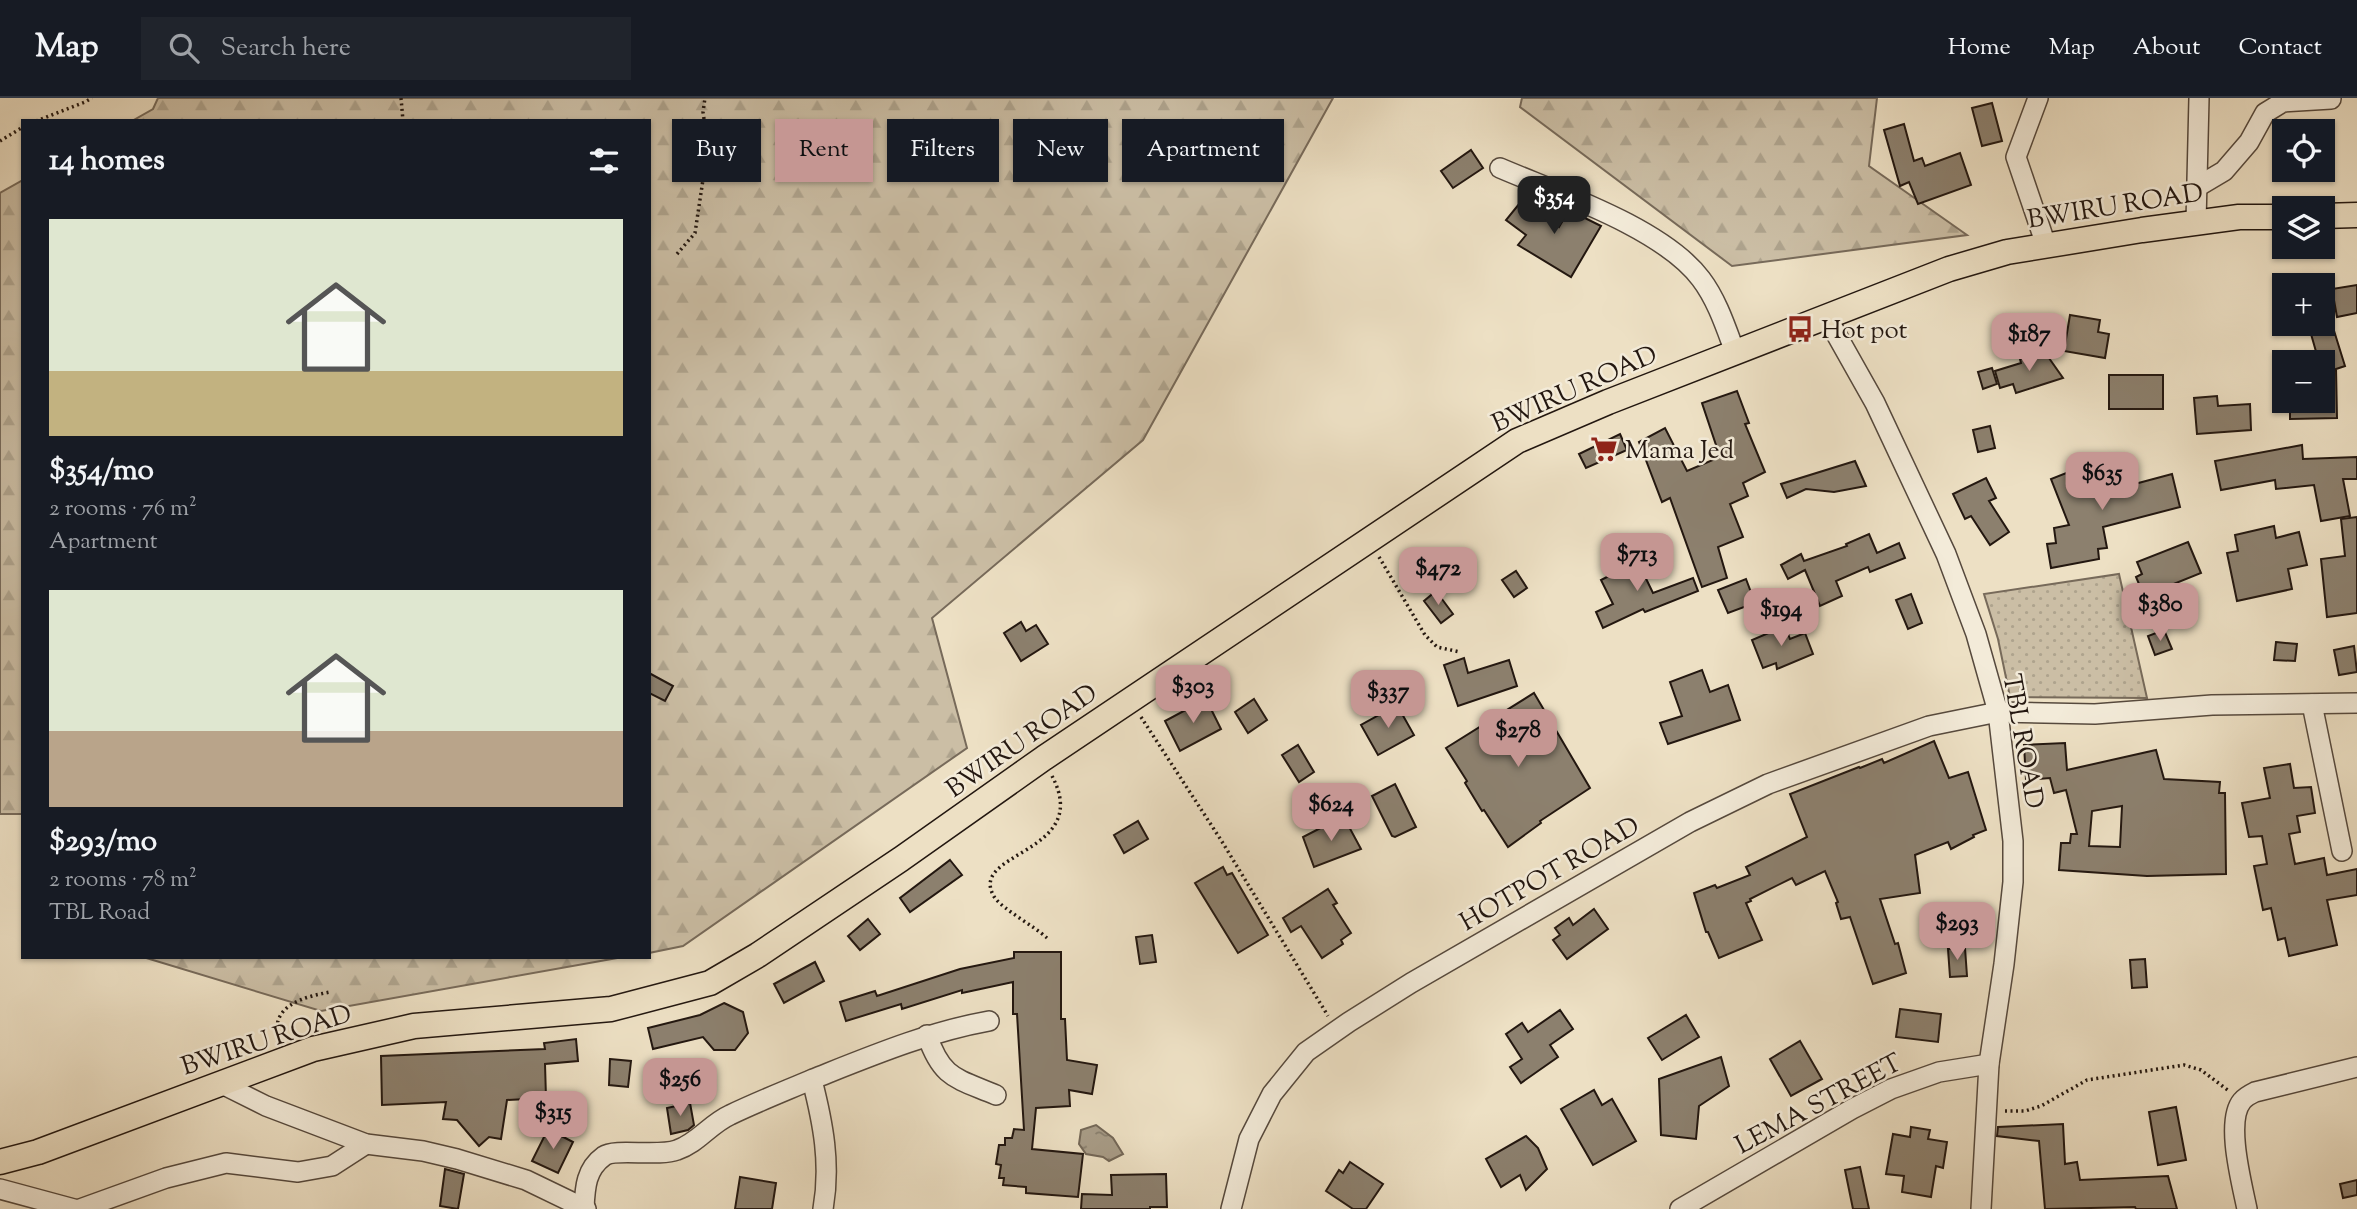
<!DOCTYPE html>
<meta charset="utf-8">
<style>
body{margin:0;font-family:"Sorts Mill Goudy",serif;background:#20242c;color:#f1f3f6;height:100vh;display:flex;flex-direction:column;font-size:26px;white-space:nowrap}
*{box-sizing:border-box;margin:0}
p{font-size:23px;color:#9ea1a6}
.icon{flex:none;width:38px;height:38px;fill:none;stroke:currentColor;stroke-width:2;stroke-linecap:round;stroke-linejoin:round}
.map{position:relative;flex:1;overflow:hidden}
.details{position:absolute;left:21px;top:21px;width:630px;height:840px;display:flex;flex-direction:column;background:#171b24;border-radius:0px;box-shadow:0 2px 5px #0004}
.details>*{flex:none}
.top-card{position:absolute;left:672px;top:21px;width:665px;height:63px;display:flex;gap:14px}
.fabs{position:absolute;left:2272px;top:21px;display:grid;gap:14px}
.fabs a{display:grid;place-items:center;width:63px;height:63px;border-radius:0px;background:#171b24;box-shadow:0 2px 5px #0004;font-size:35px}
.price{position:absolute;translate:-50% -60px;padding:0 16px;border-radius:14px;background:#c59692;color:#111;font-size:23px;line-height:46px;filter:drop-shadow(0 2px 4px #0008)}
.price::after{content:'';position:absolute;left:50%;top:42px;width:21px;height:16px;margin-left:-10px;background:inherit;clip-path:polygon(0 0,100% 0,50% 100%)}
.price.active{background:#222;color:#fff}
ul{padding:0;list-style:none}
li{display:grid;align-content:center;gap:14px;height:371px;padding:0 28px}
li span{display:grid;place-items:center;height:217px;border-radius:0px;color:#555}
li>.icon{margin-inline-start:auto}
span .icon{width:126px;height:126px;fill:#fffc;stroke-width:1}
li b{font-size:30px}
h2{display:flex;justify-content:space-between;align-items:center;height:84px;padding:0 28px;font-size:30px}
.pill{padding:0 24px;border-radius:0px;background:#171b24;box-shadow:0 2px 5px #0004;font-size:24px;line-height:63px}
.pill.active{background:#c59692;color:#111}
header{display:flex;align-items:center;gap:42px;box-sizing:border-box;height:98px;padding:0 35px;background:#171b24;border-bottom:2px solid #363941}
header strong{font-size:33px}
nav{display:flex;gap:38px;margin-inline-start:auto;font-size:24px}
.search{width:490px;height:63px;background:#20242c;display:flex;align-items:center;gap:18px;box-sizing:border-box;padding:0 24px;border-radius:0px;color:#9ea1a6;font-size:26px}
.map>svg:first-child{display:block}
.green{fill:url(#green-dots);stroke:#776a5a;stroke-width:2}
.forest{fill:url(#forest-firs);stroke:#776a5a;stroke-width:2}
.water{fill:url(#water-ripples);stroke:#736757;stroke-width:2}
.building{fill:#8c806e;stroke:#231710;stroke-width:2;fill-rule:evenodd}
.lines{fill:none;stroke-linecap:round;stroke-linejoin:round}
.minor-casing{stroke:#56493d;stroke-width:22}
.major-casing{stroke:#231710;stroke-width:27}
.path{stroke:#231710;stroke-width:3.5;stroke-dasharray:2 3.5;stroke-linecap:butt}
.minor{stroke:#f3ebd9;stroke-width:19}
.major{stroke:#ede0c4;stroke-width:24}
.labels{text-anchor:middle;stroke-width:5;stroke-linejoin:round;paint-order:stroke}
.street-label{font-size:26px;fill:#231710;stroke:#f3ebd9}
.poi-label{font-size:26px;fill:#231710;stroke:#f3ebd9;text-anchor:start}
</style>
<header>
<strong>Map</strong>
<div class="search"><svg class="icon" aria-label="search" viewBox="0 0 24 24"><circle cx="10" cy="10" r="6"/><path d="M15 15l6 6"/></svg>Search here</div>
<nav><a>Home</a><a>Map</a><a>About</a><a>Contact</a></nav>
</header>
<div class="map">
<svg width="2357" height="1111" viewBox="0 0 2357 1111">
<defs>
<pattern id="green-dots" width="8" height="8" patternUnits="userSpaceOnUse" patternTransform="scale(1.75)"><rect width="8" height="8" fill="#cbbea5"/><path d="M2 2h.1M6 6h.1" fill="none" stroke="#aea38d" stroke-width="1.8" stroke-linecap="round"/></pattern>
<pattern id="forest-firs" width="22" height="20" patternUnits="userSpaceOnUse" patternTransform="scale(1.75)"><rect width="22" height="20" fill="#cbbea5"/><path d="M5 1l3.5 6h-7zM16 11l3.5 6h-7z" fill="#aea38d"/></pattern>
<pattern id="water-ripples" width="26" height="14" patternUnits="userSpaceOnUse" patternTransform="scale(1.75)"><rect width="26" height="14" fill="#a89c87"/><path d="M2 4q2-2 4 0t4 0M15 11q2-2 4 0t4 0" fill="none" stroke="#887e6d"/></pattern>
</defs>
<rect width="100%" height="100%" fill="#ede0c4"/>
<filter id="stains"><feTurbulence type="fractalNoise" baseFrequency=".00286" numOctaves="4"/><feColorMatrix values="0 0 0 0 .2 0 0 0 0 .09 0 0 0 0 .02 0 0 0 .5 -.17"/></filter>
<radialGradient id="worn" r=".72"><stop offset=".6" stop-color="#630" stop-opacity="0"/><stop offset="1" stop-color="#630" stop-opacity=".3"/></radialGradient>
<!-- green -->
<polygon class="green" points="2119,476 2147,600 2010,599 1998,541 1984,496"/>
<!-- forest -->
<g class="forest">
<polygon points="158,0 1333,0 1143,342 932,520 967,650 683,848 649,855 649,23 132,23 153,11"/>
<polygon points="1522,0 1877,0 1869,68 1967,137 1732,168 1520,9"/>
<polygon points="23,82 23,716 0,716 0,95"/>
<polygon points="143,859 623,859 321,913"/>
</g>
<!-- water -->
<polygon class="water" points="1096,1027 1113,1040 1123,1056 1109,1063 1103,1059 1086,1056 1079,1046 1081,1032"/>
<!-- building -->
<g class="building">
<polygon points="1992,5 2002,43 1982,48 1972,10"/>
<polygon points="1904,26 1914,63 1922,60 1925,68 1960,55 1971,87 1918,106 1909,84 1900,88 1884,32"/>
<polygon points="1471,52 1483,70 1453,90 1441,73"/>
<polygon points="1524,100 1559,129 1569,112 1601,128 1571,179 1518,147 1526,137 1506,122"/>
<polygon points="2357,187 2357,215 2337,219 2332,191"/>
<polygon points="2070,217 2100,222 2098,234 2109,236 2105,260 2064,253"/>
<polygon points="2331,223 2345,268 2336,271 2337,320 2290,321 2290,303 2322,303 2322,295 2328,295 2322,275 2322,264 2319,264 2309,229"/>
<polygon points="2044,253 2063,280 2016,295 2013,286 2000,290 1995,273 2021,265 2020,261"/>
<polygon points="1992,270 1997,286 1983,291 1978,274"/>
<rect x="2109" y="277" width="54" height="34"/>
<polygon points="1737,293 1749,325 1745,326 1765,374 1743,385 1748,398 1730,406 1743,439 1718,449 1727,480 1702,489 1670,400 1662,404 1639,344 1665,330 1687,373 1720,359 1702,305"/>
<polygon points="2217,298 2218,308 2250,306 2251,332 2197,336 2194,300"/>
<polygon points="1990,328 1995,350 1978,354 1973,332"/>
<polygon points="1620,336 1627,352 1586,370 1579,356"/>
<polygon points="2302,347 2303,361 2357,359 2357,381 2343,381 2350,418 2321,423 2314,387 2276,391 2275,382 2221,392 2215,363"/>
<polygon points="1855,363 1866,388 1834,394 1806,391 1787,400 1781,386"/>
<polygon points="2089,366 2101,395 2172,376 2180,409 2103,429 2107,450 2098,451 2099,461 2051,470 2047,446 2056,445 2054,430 2069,427 2051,381"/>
<polygon points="1986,380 1996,400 1989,403 2009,434 1990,447 1971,418 1965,421 1953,396"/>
<polygon points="2357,419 2357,515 2327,519 2321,461 2345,458 2341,421"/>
<polygon points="2274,428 2276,440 2299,434 2307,467 2288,471 2292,491 2237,503 2227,455 2238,453 2235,437"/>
<polygon points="1869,436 1877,455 1899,445 1905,460 1870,474 1868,469 1836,483 1842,498 1820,508 1805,472 1788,481 1781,467 1801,456 1804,463 1847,448 1846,446"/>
<polygon points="2188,444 2201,475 2144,498 2136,479 2142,476 2137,464"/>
<polygon points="1634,456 1653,495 1693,480 1698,493 1645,514 1643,511 1603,530 1596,514 1613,506 1601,482 1621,472 1617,464"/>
<polygon points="1516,473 1527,490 1514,499 1502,482"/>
<polygon points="1746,481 1755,505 1728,515 1718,492"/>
<polygon points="1436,493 1453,516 1441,525 1424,503"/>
<polygon points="1911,496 1922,525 1908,531 1896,502"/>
<polygon points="1021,524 1026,533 1036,527 1048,546 1021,563 1004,535"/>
<polygon points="1785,528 1790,541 1805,535 1813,556 1777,571 1776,565 1763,570 1752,542"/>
<polygon points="2164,532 2172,551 2155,557 2148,538"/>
<polygon points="2276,544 2297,546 2295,563 2274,562"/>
<polygon points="2354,548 2357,574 2339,577 2334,552"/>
<polygon points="1464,560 1468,575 1509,562 1517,588 1458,608 1444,567"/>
<polygon points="1702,572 1710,594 1728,587 1740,622 1668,646 1660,625 1682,618 1670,584"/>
<polygon points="649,575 673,588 665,603 649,595"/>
<polygon points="1534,595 1590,690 1540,723 1541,725 1508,749 1484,712 1482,713 1465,685 1467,683 1446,650"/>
<polygon points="1206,601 1221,631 1180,653 1165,623"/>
<polygon points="1254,601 1267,622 1248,635 1235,614"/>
<polygon points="1397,607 1414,637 1378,657 1361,627"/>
<polygon points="1934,643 1949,680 1968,674 1986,732 1973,737 1974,739 1951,751 1948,744 1915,757 1920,795 1880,801 1895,846 1898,845 1906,875 1873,886 1850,819 1841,821 1836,805 1838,804 1825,773 1796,787 1792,780 1750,801 1751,803 1746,805 1762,842 1719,860 1708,834 1706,834 1694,795 1715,787 1717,790 1750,777 1746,769 1807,739 1790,696 1859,669 1860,670 1882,661 1884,665"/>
<path d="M2065,645l2,27 89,-20 8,29 56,3 -1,11h6l1,81 -79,2 -88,-6 2,-27h9l1,-9h6l-11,-44 -12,3 -4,-15 -24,2 -2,-35zM2122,708l-2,41 -31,-1 3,-35z"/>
<polygon points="1298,647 1314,674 1299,684 1282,657"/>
<polygon points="2290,666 2294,690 2311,689 2315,715 2297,718 2300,734 2289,736 2295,766 2324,760 2327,777 2357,771 2357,797 2327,802 2337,847 2289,858 2285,840 2278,842 2271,810 2263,812 2254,768 2267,766 2262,738 2249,739 2242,705 2270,700 2264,670"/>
<polygon points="1395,686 1416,729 1395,739 1392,738 1372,698"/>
<polygon points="1336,722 1340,726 1347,725 1361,751 1314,769 1303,739"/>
<polygon points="1138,723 1148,741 1124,755 1114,737"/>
<polygon points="950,762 962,777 910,814 900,800"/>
<polygon points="1223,769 1227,777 1232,775 1268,837 1238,855 1195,785"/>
<polygon points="1328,791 1337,805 1333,807 1351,835 1341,842 1343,846 1322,860 1301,828 1291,834 1283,820"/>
<polygon points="1594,811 1608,831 1567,861 1553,842 1560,837 1555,830 1569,820 1573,827"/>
<polygon points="868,821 880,836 860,852 848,838"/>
<polygon points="1152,837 1156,864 1140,866 1136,839"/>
<polygon points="1965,850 1967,878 1950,879 1948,851"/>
<polygon points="1014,854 1061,854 1061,921 1065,921 1067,962 1097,967 1092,996 1069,992 1070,1008 1036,1010 1032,1051 1083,1056 1078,1099 1026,1095 1026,1089 1003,1087 1004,1080 999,1080 1001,1067 996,1066 999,1047 1005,1047 1005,1040 1012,1040 1014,1031 1024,1032 1017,916 1013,916 1013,884 962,895 962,892 902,911 901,906 846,923 840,904 875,893 877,898 960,871 1014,860"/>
<polygon points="2145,861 2147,889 2132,890 2130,862"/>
<polygon points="815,864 824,883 784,905 774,886"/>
<polygon points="724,905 743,914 748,935 735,952 714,952 703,939 653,951 648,930 700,917"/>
<polygon points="1900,911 1941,916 1938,944 1896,939"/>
<polygon points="1560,912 1573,931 1550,947 1558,959 1521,985 1510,969 1522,961 1506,936 1522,925 1528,934"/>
<polygon points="1686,917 1699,939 1662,962 1648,940"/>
<polygon points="576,941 578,963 545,966 546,1000 507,1002 501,1041 489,1039 479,1048 457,1022 443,1021 446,1004 382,1007 381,958 545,951 544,945"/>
<polygon points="1800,943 1822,981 1791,998 1770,961"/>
<polygon points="1721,959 1729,988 1699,1008 1696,1041 1661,1037 1659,981"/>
<polygon points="610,961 631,963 628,989 609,987"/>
<polygon points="1594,992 1602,1007 1612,1001 1636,1043 1593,1067 1561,1011"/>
<polygon points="690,1005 694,1027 688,1032 671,1036 667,1010"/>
<polygon points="2176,1009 2186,1062 2158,1067 2149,1014"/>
<polygon points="2063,1026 2065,1066 2077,1064 2080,1082 2168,1078 2177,1111 2136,1111 2135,1109 2045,1111 2039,1043 1997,1038 1998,1029"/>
<polygon points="1911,1029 1930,1032 1928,1041 1947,1044 1943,1070 1936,1068 1931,1099 1902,1094 1904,1078 1886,1076 1893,1036 1910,1039"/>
<polygon points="548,1031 573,1044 558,1075 532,1063"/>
<polygon points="1526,1038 1538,1050 1547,1071 1526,1092 1520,1077 1501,1089 1486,1061"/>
<polygon points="1350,1064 1383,1086 1366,1111 1353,1111 1326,1093 1339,1072 1343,1075"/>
<polygon points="1860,1069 1869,1111 1853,1111 1845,1072"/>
<polygon points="445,1071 464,1076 458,1111 440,1108"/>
<polygon points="1166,1076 1167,1109 1150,1109 1150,1111 1081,1111 1082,1096 1112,1097 1111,1077"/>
<polygon points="740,1079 776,1085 772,1111 735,1111"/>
<polygon points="2357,1082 2357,1097 2343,1100 2340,1086"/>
</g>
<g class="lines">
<defs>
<g id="minor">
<polyline points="2038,0 2016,59 2046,147"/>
<path d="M1500,70c58,25 163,60 201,111 16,21 25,49 34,73"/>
<polyline points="2197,89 2224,73 2249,44 2265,15 2283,4 2331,1"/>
<polyline points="2196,124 2199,0"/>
<polyline points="1826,218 1875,305 1946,456 1976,536 1998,614 2013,743 2013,784 2004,866 1989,966 1981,1111"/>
<polyline points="2312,606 2342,753"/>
<path d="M927,937c15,44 29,43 69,60"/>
<path d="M812,982c11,43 19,84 11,129"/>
<polyline points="220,985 266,1008 366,1046 423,1053 457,1061 526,1082 586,1111"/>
<polyline points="0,1091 74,1111"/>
<path d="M584,1110c1,-21 2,-39 20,-52 11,-8 54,1 73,-6 21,-7 33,-26 53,-35 27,-13 55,-24 83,-36 58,-23 115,-47 176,-58"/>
<polyline points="80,1111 166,1080 226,1065 298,1074 332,1068 366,1046"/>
<polyline points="1231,1111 1249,1041 1272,996 1306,954 1349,924 1411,885 1690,724 1768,686 1929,628 1998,614 2095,616 2212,607 2357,605"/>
<polyline points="1680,1111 1852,1011 1891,991 1939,974 1989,966"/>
<path d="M2247,1111c-5,-25 -22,-88 -5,-108 3,-4 9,-7 13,-9l102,-25"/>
</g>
<g id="major">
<polyline points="2322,118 2357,117"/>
<polyline points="0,1064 38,1054 313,951 414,928 611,911 710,885 758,857 901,761 1044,660 1517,343 1608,304 1949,171 2007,154 2142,132 2239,119 2284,119"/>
</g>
</defs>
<!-- minor casing -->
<use href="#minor" class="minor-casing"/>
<!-- major casing -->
<use href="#major" class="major-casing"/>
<!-- path -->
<g class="path">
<polyline points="401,0 403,23"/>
<polyline points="36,23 85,4 92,0"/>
<polyline points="0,43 23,29"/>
<polyline points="677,156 695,135 708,48 703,14 705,0"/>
<polyline points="1379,459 1425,537 1437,549 1460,554"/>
<polyline points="1141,619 1221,742 1328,918"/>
<path d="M1047,840c-13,-12 -43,-28 -52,-40 -31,-47 99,-43 57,-122"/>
<path d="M278,941c-8,-34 26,-42 52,-47"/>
<polyline points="2005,1013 2025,1013 2041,1008 2087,982 2184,967 2201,972 2229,993"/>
</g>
<!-- minor -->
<use href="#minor" class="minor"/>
<!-- major -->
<use href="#major" class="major"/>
</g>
<!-- icons -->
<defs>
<symbol id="bus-bare" viewBox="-9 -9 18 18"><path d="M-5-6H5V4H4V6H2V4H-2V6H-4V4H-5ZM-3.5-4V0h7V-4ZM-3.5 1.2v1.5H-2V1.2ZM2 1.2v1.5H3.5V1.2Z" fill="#8f2418" stroke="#f3ebd9" stroke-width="2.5" paint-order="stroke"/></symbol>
<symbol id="supermarket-bare" viewBox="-9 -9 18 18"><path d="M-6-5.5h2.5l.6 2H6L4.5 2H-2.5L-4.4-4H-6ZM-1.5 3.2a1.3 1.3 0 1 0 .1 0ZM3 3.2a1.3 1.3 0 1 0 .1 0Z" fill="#8f2418" stroke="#f3ebd9" stroke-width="2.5" paint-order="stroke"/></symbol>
</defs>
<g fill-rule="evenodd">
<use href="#bus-bare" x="1781" y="212" width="38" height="38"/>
<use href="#supermarket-bare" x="1585" y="332" width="38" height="38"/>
</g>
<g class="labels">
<!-- street labels -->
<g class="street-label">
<text transform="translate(2115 107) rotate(-9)" y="9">BWIRU ROAD</text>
<text transform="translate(1574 290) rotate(-24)" y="9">BWIRU ROAD</text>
<text transform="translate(1021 642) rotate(-35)" y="9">BWIRU ROAD</text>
<text transform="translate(2024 643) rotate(80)" y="9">TBL ROAD</text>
<text transform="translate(1549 775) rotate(-30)" y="9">HOTPOT ROAD</text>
<text transform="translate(266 941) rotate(-18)" y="9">BWIRU ROAD</text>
<text transform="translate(1818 1005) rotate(-28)" y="9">LEMA STREET</text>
</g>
<!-- poi labels -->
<g class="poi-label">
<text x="1821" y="240">Hot pot</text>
<text x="1625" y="360">Mama Jed</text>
</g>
</g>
<rect width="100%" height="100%" filter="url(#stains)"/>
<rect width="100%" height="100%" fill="url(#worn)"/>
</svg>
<div class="fabs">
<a><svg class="icon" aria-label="locate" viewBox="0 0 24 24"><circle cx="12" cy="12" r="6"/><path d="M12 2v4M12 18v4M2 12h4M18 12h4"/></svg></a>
<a><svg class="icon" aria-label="layers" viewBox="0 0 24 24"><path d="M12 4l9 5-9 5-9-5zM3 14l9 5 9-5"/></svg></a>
<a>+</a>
<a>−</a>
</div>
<b class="price active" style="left:1554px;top:138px">$354</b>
<b class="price" style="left:2029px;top:275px">$187</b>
<b class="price" style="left:2102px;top:414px">$635</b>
<b class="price" style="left:1637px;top:495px">$713</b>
<b class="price" style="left:1438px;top:509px">$472</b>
<b class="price" style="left:2160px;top:545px">$380</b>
<b class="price" style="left:1781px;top:550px">$194</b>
<b class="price" style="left:1193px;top:627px">$303</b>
<b class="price" style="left:1388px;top:632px">$337</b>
<b class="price" style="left:1518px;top:671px">$278</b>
<b class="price" style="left:1331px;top:745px">$624</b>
<b class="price" style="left:1957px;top:864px">$293</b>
<b class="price" style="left:680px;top:1020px">$256</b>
<b class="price" style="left:553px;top:1053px">$315</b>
<div class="top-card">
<a class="pill">Buy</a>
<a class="pill active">Rent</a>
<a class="pill">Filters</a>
<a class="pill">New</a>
<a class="pill">Apartment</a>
</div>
<section class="details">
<h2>14 homes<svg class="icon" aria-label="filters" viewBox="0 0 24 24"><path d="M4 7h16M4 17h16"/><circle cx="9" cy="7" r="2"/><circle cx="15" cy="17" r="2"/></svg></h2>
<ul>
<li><span style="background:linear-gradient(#dfe7d0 70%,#c2b280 0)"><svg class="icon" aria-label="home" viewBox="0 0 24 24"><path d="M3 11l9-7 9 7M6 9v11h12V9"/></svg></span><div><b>$354/mo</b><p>2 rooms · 76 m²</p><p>Apartment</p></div></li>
<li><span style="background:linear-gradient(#dfe7d0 65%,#b9a48a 0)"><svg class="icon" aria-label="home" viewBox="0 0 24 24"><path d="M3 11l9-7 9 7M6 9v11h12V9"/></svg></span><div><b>$293/mo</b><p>2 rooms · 78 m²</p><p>TBL Road</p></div></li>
</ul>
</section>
</div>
